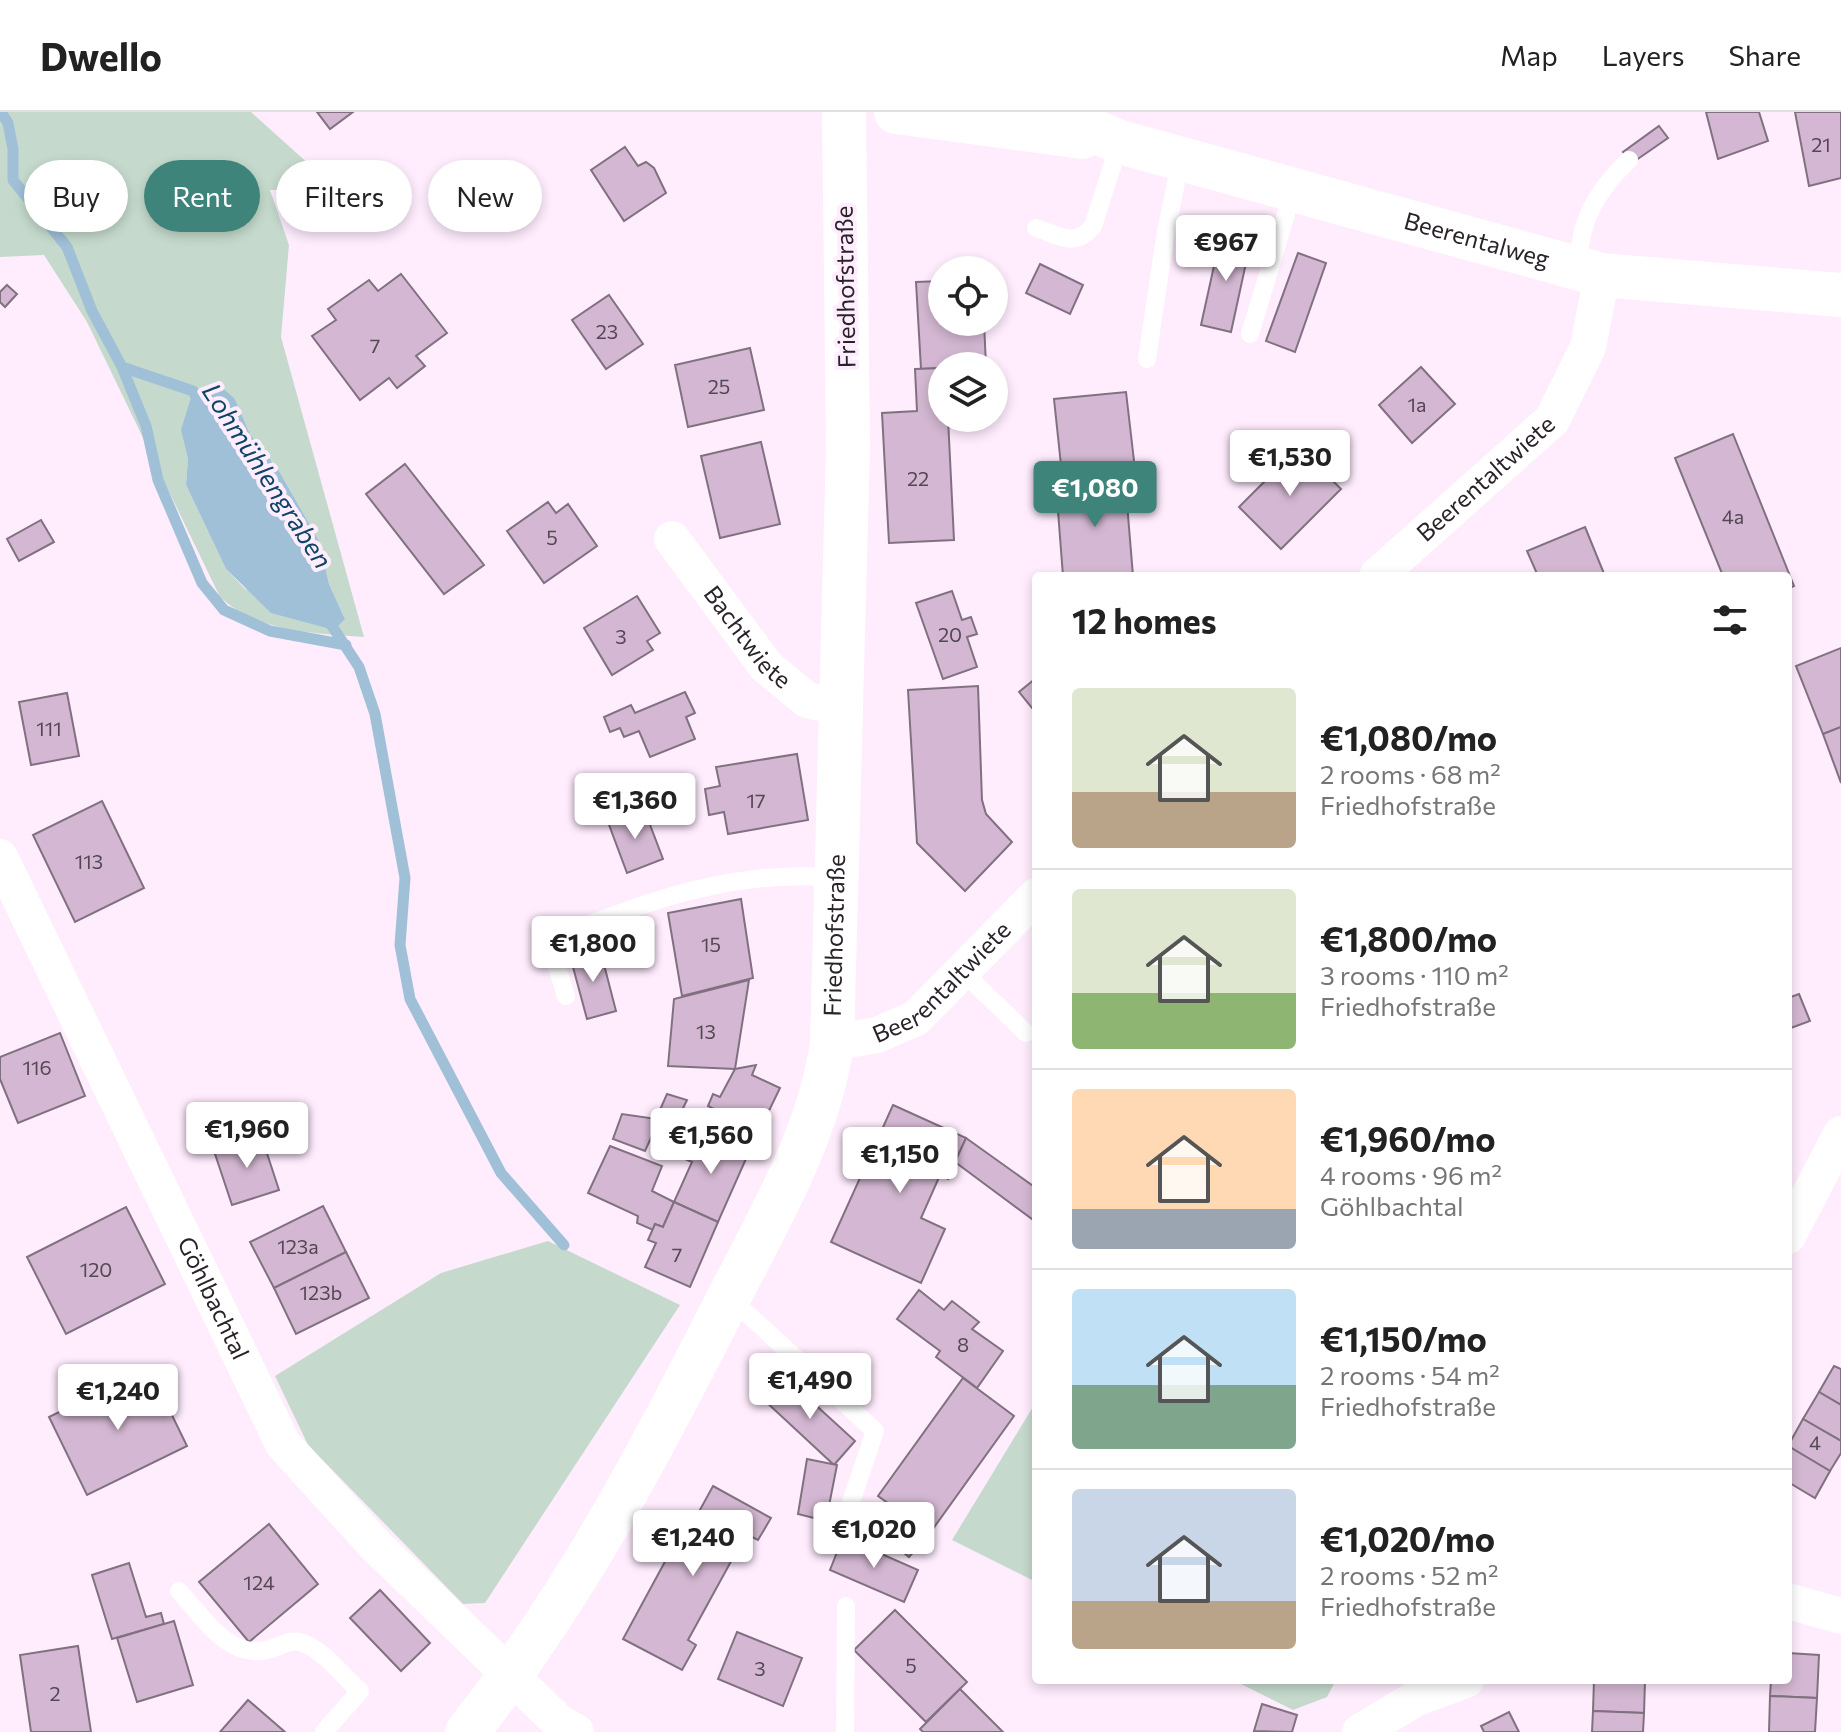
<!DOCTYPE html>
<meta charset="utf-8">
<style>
body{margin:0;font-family:Commissioner,sans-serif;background:#f6f6f6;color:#222;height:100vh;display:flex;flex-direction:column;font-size:30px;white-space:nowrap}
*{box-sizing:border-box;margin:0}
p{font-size:26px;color:#767676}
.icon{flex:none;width:44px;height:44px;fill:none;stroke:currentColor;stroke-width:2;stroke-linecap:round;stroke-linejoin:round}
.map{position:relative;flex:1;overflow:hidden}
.sheet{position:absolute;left:1032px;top:460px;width:760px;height:1112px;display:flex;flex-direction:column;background:#fff;border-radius:8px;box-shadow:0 4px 12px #0003}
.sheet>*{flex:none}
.banner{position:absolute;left:24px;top:48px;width:760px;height:72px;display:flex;gap:16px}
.fabs{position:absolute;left:928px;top:144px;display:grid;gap:16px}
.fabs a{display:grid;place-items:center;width:80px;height:80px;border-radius:50%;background:#fff;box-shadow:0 4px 12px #0003;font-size:40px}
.price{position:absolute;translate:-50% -68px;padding:0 18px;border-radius:8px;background:#fff;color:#222;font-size:26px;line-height:52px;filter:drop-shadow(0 2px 4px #0008)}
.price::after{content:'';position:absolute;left:50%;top:48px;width:24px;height:18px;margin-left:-12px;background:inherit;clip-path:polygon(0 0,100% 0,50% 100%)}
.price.current{background:#3e847a;color:#fff}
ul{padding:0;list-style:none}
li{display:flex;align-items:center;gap:24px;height:200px;padding:0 40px}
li+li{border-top:2px solid #e0e0e0}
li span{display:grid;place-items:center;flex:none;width:224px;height:160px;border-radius:8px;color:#555}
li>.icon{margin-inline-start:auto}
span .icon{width:96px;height:96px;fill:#fffc;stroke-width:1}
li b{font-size:34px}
h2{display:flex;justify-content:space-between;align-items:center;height:96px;padding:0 40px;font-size:34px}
.chip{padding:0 28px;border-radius:36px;background:#fff;box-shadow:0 4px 12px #0003;font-size:28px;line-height:72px}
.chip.current{background:#3e847a;color:#fff}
header{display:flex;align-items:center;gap:48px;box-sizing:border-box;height:112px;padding:0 40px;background:#fff;border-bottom:2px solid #e0e0e0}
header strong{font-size:38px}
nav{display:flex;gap:44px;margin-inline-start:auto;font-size:28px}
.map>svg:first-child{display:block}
.green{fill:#c5dacc;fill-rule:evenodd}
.water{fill:#a0c0d7}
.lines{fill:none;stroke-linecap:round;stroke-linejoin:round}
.stream{stroke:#a0c0d7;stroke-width:11}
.building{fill:#d4b8d3;stroke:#817180;stroke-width:2}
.lane{stroke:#fff;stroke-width:18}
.street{stroke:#fff;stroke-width:36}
.secondary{stroke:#fff;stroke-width:44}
.labels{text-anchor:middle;stroke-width:8;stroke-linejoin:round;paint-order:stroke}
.number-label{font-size:20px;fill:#544854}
.street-label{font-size:24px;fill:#292329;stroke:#ffedfe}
.water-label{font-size:26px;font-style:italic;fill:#0c4665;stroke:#ffedfe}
</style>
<header>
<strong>Dwello</strong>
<nav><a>Map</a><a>Layers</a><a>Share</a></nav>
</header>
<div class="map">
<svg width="1841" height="1620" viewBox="0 0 1841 1620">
<rect width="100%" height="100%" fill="#ffedfe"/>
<!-- green -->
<g class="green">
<path d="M0,0h251l60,54 -6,24h-35l19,55 -8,92 83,300c-49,-4 -107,-5 -144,-40l-133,-275 -43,-67 -44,2zM235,287l15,35 29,37 40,70 10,43 16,35 -100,-30 -19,-20 -40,-84 2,-27z"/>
<polygon points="548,1129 680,1193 485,1491 463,1492 308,1333 275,1264 441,1161"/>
<polygon points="1036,1290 1036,1470 952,1428"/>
<polygon points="1233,1568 1336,1568 1327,1585 1293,1598"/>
</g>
<!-- water -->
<polygon class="water" points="219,273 235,287 250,322 279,359 319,429 329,472 345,507 334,518 271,501 226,457 186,373 188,346 181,318 193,279"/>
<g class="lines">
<!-- stream -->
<g class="stream">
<polyline points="1,0 8,11 13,37 13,68 67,135 92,199 122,255 193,279 199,290"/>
<polyline points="122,255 146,314 158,368 202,471 224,498 270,519 346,533"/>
<polyline points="328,508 359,555 375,602 405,766 400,833 410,887 501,1061 564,1133"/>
</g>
</g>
<!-- building -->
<g class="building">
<polygon points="317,0 353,0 330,17"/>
<polygon points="1706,0 1759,0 1768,29 1718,47"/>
<polygon points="1795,0 1841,0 1841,66 1809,74"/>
<polygon points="1659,14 1668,26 1632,51 1623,40"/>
<polygon points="625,35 638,54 646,50 654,56 666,81 624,109 591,58"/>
<polygon points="1221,122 1251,128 1231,220 1201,213"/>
<polygon points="1298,141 1326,151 1295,240 1266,229"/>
<polygon points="1040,152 1083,173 1070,202 1026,181"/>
<polygon points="401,162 447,221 416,244 425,254 397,276 389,266 360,288 312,224 336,208 328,197 369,168 378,179"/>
<polygon points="942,169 942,210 984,210 986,254 921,257 916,170"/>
<polygon points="7,173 17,182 5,195 0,190 0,180"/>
<polygon points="609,183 643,232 606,257 572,208"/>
<polygon points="750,236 764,298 688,315 675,253"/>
<polygon points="1421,255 1455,292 1412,331 1379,293"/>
<polygon points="942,256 942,306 948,306 954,428 889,431 882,301 917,299 915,257"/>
<polygon points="1126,280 1136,366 1063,372 1054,287"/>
<polygon points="1733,322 1794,474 1788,477 1788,464 1723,464 1675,346"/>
<polygon points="761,330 780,412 720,426 701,344"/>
<polygon points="1299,335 1341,377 1281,437 1239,395"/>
<polygon points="405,352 484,453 444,482 366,382"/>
<polygon points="1125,367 1133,464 1063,464 1056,373"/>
<polygon points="548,390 556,401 568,392 597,434 544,471 507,419"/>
<polygon points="41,408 54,430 19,449 7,427"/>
<polygon points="1585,415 1605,464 1538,464 1527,439"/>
<polygon points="952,479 962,508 971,505 977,522 967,525 977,555 943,567 916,491"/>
<polygon points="637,484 660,521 647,529 653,538 612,563 584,516"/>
<polygon points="1841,536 1841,615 1823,622 1796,554"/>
<polygon points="1036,566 1036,601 1019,580"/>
<polygon points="978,574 982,688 986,702 1012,730 965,779 917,731 908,578"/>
<polygon points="685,580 695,601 686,605 695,627 650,645 639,619 624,625 620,616 610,620 604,605 631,593 635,601"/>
<polygon points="67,581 79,644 31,653 19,590"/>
<polygon points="1841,615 1841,671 1823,622"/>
<polygon points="797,642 808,708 728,722 724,700 709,703 705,677 720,674 716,655"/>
<polygon points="102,689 144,776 75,810 33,723"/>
<polygon points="644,697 663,747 627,761 608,710"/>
<polygon points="741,787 753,866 682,884 668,801"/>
<polygon points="600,837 616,899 587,907 570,844"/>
<polygon points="749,868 735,957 668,954 674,887"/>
<polygon points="1799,882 1810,909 1788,917 1788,886"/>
<polygon points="60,921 85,984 18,1011 0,967 0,945"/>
<polygon points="756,953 752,963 780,976 749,1040 704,1021 714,997 708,994 713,982 720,985 735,957"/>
<polygon points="667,982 687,988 670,1023 655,1017 645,1039 613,1027 622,1002 656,1007"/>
<polygon points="893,993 966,1026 948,1067 940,1063 921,1106 945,1117 921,1171 831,1130"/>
<polygon points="704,1021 749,1040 718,1110 674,1090 692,1050 685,1047 692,1030 699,1033"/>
<polygon points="261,1023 279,1078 232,1093 214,1039"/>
<polygon points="966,1026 1036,1076 1036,1110 955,1050"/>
<polygon points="610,1034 662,1054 652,1079 674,1090 663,1115 655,1112 653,1118 637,1111 638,1104 588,1081"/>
<polygon points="674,1090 718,1110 690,1175 645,1155 656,1131 648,1128 655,1112 663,1115"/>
<polygon points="323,1094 346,1140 274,1176 250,1130"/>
<polygon points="126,1095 165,1172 66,1222 27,1145"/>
<polygon points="346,1140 369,1186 296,1222 274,1176"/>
<polygon points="919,1178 944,1198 952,1189 979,1210 972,1217 1003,1239 977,1276 936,1245 940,1239 897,1207"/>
<polygon points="1834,1254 1841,1257 1841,1293 1819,1280"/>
<polygon points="149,1256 187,1334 87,1383 49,1305"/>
<polygon points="785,1265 855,1329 834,1353 764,1288"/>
<polygon points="963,1266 1014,1304 930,1421 878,1384"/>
<polygon points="1819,1280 1841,1293 1841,1329 1803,1307"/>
<polygon points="1803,1307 1841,1329 1841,1341 1830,1359 1788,1334"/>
<polygon points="1788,1334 1830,1359 1815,1386 1788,1370"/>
<polygon points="807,1347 837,1353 826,1409 798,1402"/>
<polygon points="713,1374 771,1406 758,1428 746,1422 688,1528 696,1533 682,1558 623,1527 667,1446 672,1449"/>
<polygon points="906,1403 930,1421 909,1445 887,1427"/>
<polygon points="269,1412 318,1472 249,1530 199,1470"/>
<polygon points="843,1425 918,1458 904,1490 830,1458"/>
<polygon points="129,1451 146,1505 161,1501 164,1512 112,1527 92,1463"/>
<polygon points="380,1478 430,1531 401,1559 350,1506"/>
<polygon points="895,1498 967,1570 926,1610 854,1538"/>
<polygon points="174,1509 193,1573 137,1590 117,1526"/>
<polygon points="737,1520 802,1546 783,1594 718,1567"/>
<polygon points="78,1534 91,1620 31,1620 20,1543"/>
<polygon points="1788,1541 1819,1543 1817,1586 1770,1584 1771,1568 1788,1568"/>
<polygon points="1594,1568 1645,1569 1644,1601 1593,1599"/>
<polygon points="960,1577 1003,1620 923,1620 920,1617"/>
<polygon points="1770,1584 1817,1586 1815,1620 1769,1620"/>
<polygon points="248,1588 285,1620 220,1620"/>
<polygon points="1262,1592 1297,1603 1292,1620 1254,1619"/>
<polygon points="1593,1599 1644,1601 1643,1620 1592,1620"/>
<polygon points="1509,1600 1519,1620 1484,1620 1481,1614"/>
</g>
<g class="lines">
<!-- lane -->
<g class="lane">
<path d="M1036,116c23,7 39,21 57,-2l27,-84"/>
<path d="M1579,157c-2,-45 18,-79 50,-109"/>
<polyline points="1250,222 1293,79"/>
<polyline points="1147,247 1165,125 1181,46"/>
<polyline points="963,860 1026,921"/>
<path d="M566,884l-17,-55c92,-39 187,-73 288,-63"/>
<polyline points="729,1185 875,1319 851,1390"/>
<path d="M179,1479c23,25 49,68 88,59 14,-3 22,-12 36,-7 20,7 41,34 57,48l-36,41"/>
<polyline points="845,1620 846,1494"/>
</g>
<!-- street -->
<g class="street">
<path id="s1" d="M672,427l94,127 41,34 36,8"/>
<path id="s2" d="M1377,464l175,-156 36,-73 14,-72"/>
<path id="s3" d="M0,745l283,587 93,102 185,178 15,8"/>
<path id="s4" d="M832,931l45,-8 39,-17 120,-122"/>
<polyline points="1788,1124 1841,1022"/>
<polyline points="1788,1489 1841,1504"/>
<polyline points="1360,1620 1415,1587 1466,1568"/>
</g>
<!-- secondary -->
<g class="secondary">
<polyline points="896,0 1082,25"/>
<path id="s5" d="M1048,0l72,30 482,133 239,20"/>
<path id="s6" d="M467,1620c106,-132 184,-281 260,-431 42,-82 92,-166 105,-258l16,-596 -4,-335"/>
</g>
</g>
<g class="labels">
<!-- number labels -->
<g class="number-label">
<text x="1821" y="40">21</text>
<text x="607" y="227">23</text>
<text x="375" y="241">7</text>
<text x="719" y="282">25</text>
<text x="1417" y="300">1a</text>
<text x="918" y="374">22</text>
<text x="1733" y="412">4a</text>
<text x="552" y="433">5</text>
<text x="950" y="530">20</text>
<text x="621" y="532">3</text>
<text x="49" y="624">111</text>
<text x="756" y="696">17</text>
<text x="89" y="757">113</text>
<text x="711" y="840">15</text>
<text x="706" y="927">13</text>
<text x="37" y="963">116</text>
<text x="298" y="1142">123a</text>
<text x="677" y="1150">7</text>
<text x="96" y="1165">120</text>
<text x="321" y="1188">123b</text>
<text x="963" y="1240">8</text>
<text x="1815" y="1338">4</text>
<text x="259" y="1478">124</text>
<text x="911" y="1561">5</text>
<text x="760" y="1564">3</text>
<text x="55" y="1589">2</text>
</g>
<!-- street labels -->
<g class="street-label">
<text dy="8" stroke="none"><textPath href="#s5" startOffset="448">Beerentalweg</textPath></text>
<text transform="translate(846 175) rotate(-91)" y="8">Friedhofstraße</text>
<text dy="8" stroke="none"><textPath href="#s2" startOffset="146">Beerentaltwiete</textPath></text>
<text dy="8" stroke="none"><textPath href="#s1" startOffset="124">Bachtwiete</textPath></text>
<text dy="8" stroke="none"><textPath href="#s6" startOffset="892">Friedhofstraße</textPath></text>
<text dy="8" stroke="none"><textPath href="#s4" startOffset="130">Beerentaltwiete</textPath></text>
<text dy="8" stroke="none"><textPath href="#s3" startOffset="490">Göhlbachtal</textPath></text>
</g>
<!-- water labels -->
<g class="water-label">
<text transform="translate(267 364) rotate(57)" y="9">Lohmühlengraben</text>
</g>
</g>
</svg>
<div class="fabs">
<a><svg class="icon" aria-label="locate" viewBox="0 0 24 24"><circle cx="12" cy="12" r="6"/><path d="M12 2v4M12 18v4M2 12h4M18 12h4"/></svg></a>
<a><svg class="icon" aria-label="layers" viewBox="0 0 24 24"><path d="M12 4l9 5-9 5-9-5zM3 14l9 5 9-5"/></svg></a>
</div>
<b class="price" style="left:1226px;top:171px">€967</b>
<b class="price" style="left:1290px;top:386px">€1,530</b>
<b class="price current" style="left:1095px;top:417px">€1,080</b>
<b class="price" style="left:635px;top:729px">€1,360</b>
<b class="price" style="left:593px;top:872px">€1,800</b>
<b class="price" style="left:247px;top:1058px">€1,960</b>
<b class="price" style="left:711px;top:1064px">€1,560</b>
<b class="price" style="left:900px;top:1083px">€1,150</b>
<b class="price" style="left:810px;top:1309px">€1,490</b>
<b class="price" style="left:118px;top:1320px">€1,240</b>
<b class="price" style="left:874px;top:1458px">€1,020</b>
<b class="price" style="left:693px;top:1466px">€1,240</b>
<div class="banner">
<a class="chip">Buy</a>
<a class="chip current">Rent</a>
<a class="chip">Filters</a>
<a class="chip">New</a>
</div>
<section class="sheet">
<h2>12 homes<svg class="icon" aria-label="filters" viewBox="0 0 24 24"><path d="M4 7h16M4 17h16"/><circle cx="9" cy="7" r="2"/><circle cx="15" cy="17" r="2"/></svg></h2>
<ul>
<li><span style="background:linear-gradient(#dfe7d0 65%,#b9a48a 0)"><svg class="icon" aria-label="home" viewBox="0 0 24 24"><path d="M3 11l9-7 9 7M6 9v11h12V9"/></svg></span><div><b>€1,080/mo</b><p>2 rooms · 68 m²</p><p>Friedhofstraße</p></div></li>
<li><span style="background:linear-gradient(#dfe7d0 65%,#8fb573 0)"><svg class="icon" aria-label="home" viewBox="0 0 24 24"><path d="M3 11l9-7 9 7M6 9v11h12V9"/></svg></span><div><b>€1,800/mo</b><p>3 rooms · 110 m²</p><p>Friedhofstraße</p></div></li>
<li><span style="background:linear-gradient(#ffd9b3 75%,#9aa5b1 0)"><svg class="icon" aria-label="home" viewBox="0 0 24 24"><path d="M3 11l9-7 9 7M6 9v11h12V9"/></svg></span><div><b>€1,960/mo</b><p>4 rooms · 96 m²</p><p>Göhlbachtal</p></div></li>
<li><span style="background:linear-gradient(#bfe0f5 60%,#7fa58c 0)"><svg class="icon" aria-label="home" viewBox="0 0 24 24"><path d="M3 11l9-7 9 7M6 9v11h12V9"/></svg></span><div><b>€1,150/mo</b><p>2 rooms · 54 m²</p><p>Friedhofstraße</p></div></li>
<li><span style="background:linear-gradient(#c9d6e8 70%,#b9a48a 0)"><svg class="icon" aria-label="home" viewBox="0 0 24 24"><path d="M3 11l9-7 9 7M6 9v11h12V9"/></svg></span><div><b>€1,020/mo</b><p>2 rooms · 52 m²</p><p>Friedhofstraße</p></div></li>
</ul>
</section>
</div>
